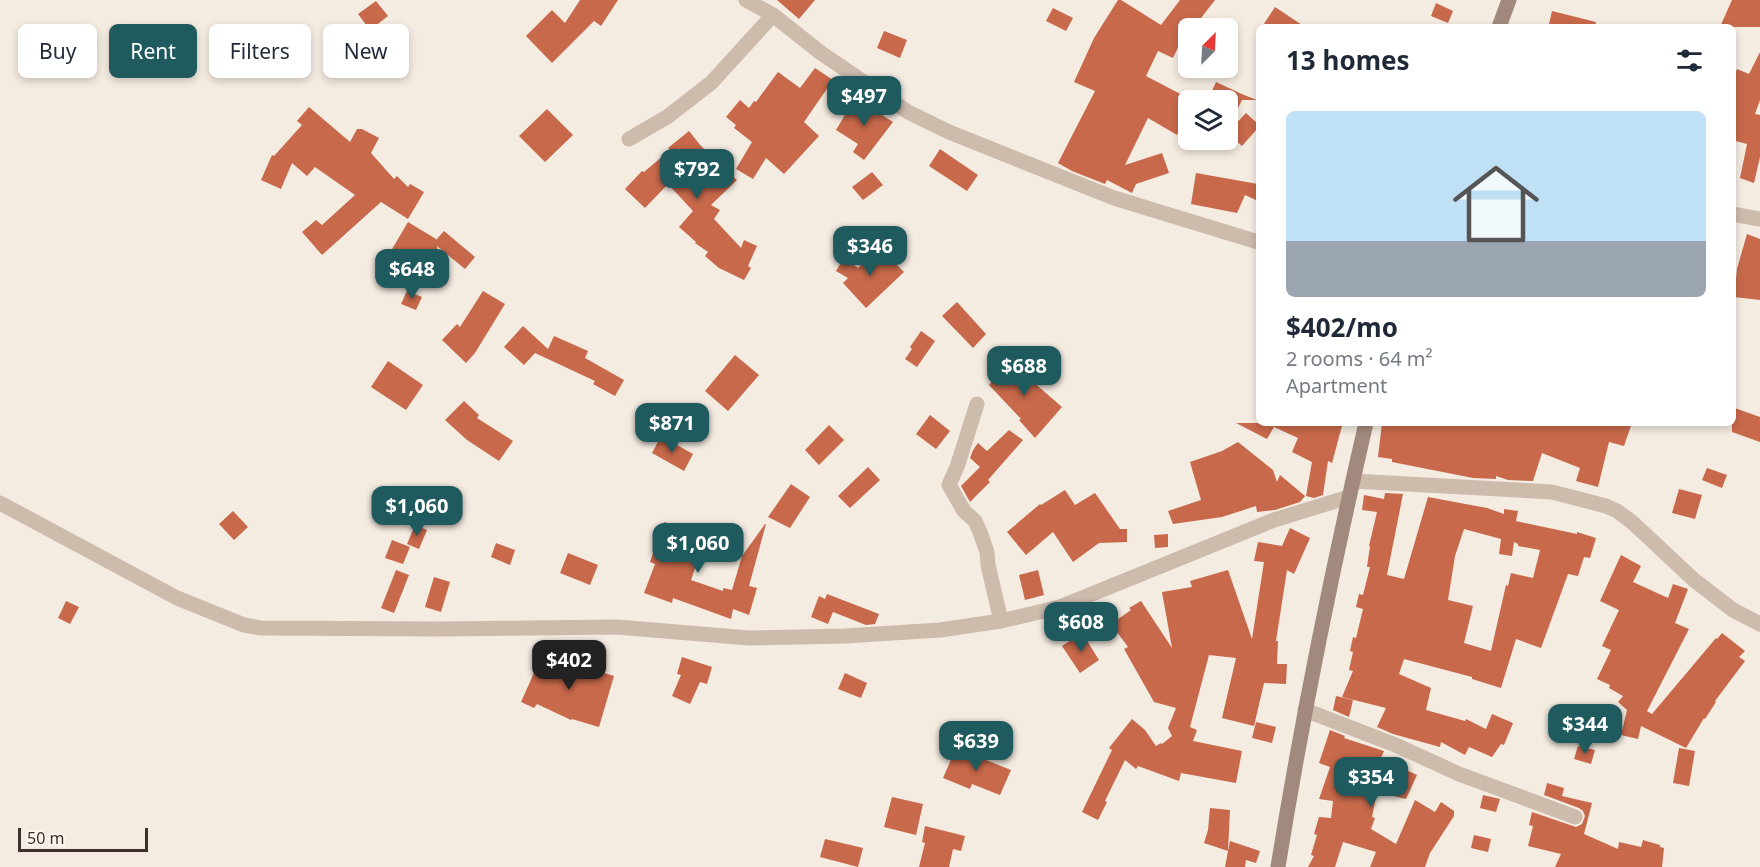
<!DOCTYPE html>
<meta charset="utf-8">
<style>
body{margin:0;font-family:"Noto Sans",sans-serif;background:#f6f6f7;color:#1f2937;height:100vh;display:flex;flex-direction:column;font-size:22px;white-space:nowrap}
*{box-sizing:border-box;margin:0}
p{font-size:20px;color:#747a83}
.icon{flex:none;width:33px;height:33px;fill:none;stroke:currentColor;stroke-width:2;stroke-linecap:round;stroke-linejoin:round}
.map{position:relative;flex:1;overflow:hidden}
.side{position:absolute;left:1256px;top:24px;width:480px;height:402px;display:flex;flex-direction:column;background:#fff;border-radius:9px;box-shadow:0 3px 9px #0003}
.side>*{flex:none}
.hud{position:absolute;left:18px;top:24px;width:570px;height:54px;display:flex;gap:12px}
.needle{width:39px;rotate:24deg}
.fabs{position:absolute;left:1178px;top:18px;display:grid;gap:12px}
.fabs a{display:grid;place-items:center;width:60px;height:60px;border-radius:9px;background:#fff;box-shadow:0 3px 9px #0003;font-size:30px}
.scale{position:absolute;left:18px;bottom:15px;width:130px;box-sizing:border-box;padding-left:6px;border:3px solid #3b302b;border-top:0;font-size:16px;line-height:21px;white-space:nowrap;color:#3b302b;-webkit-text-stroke:4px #fbf5ee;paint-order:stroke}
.price{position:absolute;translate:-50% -51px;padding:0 14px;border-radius:12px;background:#1f5a5e;color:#fff;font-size:20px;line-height:39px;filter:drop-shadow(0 2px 3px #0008)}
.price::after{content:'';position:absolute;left:50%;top:36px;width:18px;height:14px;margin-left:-9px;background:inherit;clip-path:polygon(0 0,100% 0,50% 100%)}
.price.current{background:#222;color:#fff}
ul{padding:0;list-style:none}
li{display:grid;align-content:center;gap:12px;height:318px;padding:0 30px}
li+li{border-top:2px solid #e0e1e3}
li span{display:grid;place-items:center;height:186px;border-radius:9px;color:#555}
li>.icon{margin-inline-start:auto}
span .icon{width:108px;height:108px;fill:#fffc;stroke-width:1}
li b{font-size:26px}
h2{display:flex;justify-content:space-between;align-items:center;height:72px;padding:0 30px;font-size:26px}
.chip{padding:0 21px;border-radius:9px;background:#fff;box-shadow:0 3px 9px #0003;font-size:21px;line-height:54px}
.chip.current{background:#1f5a5e;color:#fff}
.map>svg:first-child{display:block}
.building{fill:#c8694b;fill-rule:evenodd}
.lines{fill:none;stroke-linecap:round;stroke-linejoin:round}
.street{stroke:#cdbbac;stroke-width:15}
.secondary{stroke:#a18a7d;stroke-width:15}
</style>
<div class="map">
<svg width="1760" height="867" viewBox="0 0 1760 867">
<rect width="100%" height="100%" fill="#f4ebe1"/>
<!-- building -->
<g class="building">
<polygon points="580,0 618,0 601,26 594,21 552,63 526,36 552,10 565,23"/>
<polygon points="777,0 815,0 799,19"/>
<polygon points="1118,0 1121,0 1161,25 1180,0 1215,0 1194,27 1189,24 1173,58 1158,51 1146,76 1188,98 1188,135 1179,130 1177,135 1148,118 1125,165 1162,153 1169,173 1136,184 1132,193 1107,180 1105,184 1072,171 1058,163 1095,91 1074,82 1094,38"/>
<polygon points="1732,0 1760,0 1760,27 1720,27"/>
<polygon points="376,1 388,16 370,30 358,14"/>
<polygon points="1436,3 1453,11 1448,23 1431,16"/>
<polygon points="1275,7 1305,27 1262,27"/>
<polygon points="1053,8 1073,18 1066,31 1046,21"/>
<polygon points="1552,11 1596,22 1595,27 1561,27 1549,24"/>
<polygon points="884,31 907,40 900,58 877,48"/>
<polygon points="1760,52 1760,100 1755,114 1760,115 1760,157 1754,183 1740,178 1747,144 1732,140 1732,81 1737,69 1749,74"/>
<polygon points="815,68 833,80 804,122 819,136 784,174 766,158 753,179 736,169 752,142 734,128 736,125 726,117 740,100 749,108 754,101 756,102 778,72 800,88"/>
<polygon points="1216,82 1244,95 1257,100 1242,100 1237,110 1227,106 1227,100 1208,100"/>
<polygon points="855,98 893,122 864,160 853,152 858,144 836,130"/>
<polygon points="309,107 350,142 357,129 362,129 379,138 371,153 394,179 397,176 408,187 410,184 424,192 408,219 381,202 322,255 302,232 316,220 322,225 355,195 315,167 307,176 292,163 281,189 261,180 272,155 274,156 302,125 297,121"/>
<polygon points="547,109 573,135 545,162 519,136"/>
<polygon points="1246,113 1258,124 1258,128 1242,146 1227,133"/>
<polygon points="689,131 701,146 737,180 711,205 720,210 714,219 741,248 744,240 757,246 748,266 751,268 744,280 719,268 705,256 708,252 695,243 696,242 679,227 693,211 668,184 645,208 625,189 642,171 644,172 670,150 668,148"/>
<polygon points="940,149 978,175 967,191 929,166"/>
<polygon points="872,172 883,185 863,200 852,187"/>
<polygon points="1196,173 1258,184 1258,201 1245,195 1237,213 1191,204"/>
<polygon points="408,222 436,239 436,240 444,231 475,257 465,269 437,246 437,277 413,277 416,272 388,256"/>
<polygon points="1747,234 1760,239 1760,300 1734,297 1737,269"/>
<polygon points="880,248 904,272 866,308 843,283 848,278 836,271 844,258 858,268"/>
<polygon points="407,291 422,297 416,310 401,304"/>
<polygon points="483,291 505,304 475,353 466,363 442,340 457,324 460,327"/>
<polygon points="957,302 986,334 973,348 942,316"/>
<polygon points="523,326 548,349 554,336 588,351 585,358 624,380 615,396 593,384 595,381 535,353 524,365 504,347"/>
<polygon points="921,331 935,341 917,367 905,359 912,349 910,347"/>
<polygon points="735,355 759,375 728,411 705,391"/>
<polygon points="1009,357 1024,374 1062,407 1035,438 1019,420 1021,419 989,385 998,374 994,369"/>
<polygon points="388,361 423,385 406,410 371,387"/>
<polygon points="464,401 479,415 477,418 513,441 499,461 467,440 445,420"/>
<polygon points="1732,407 1760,417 1760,442 1732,432"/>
<polygon points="930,415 950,431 936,449 916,434"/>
<polygon points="1236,423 1331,423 1342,426 1332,463 1328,461 1323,495 1314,498 1306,496 1312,462 1292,452 1298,438 1274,427 1267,439"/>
<polygon points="1382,423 1632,423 1624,446 1609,442 1598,487 1576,481 1580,468 1542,453 1533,481 1508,480 1496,476 1496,479 1473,478 1392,462 1392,459 1378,457"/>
<polygon points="829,425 844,440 819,465 805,450"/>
<polygon points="1009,430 1023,440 988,480 990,482 970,502 961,486 980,467 970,458 973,450 978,443 987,451"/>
<polygon points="661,436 693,454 684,471 652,453"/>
<polygon points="1238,442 1273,470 1277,482 1280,475 1305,496 1300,502 1275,510 1257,512 1256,506 1222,517 1173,524 1168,511 1201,500 1190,462 1222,451"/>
<polygon points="868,467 880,480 850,508 838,496"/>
<polygon points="1707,468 1727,475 1722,488 1702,480"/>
<polygon points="791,484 810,497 790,528 768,517"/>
<polygon points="1679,489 1702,495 1695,519 1672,513"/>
<polygon points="1065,490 1075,505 1095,493 1120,529 1127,529 1127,542 1099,543 1073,562 1053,532 1026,555 1007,532 1040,504 1041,505"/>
<path d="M1385,493l18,1 -16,81 17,4 24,-82 59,11 17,6v-5l14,2 -2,10 61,13v-2l19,6 -6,20 -6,-1 -6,19 -10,-2 -27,74 -25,-9 -15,49 -29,-9v-2l-68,-18 -5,15 32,14 -5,22 39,11 1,-2 20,10 6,-15 21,9 -9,22 -3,-1 -9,13 -23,-10 -4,8 -24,-13 -1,5 -47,-13 -16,-7 9,-19 -44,-11 11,-26 -4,-1 4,-18 -3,-1 3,-14 3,1 7,-29 -7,-2 3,-13 4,1 7,-28h-3l3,-21h-1l8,-34 -15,-2 2,-15 20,4zM1464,529l37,10 -2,15 13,2 2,-14 4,2v2l22,4 -7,28 -22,-5 -3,13 -2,-1 -15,66 -27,-8 9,-37 -25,-6 7,-44z"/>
<polygon points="233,511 248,527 234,540 219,524"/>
<polygon points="664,522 679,527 678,530 705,538 691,580 723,591 723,588 732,590 742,556 765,524 766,524 749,586 757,588 749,615 733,609 731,619 673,598 672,603 644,593 655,564 650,562"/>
<polygon points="415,525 427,530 419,549 407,544"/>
<polygon points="1290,528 1310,538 1294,574 1287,570 1276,641 1278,641 1277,664 1287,664 1286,684 1264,683 1254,726 1222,718 1236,658 1209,655 1190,727 1197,730 1193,741 1242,751 1236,783 1181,773 1179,781 1138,766 1136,769 1125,760 1105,801 1107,802 1098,820 1082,812 1112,750 1109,748 1132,719 1145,730 1156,746 1161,743 1162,744 1172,736 1168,728 1176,708 1154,702 1124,649 1128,647 1111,624 1131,610 1129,608 1141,601 1172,648 1162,592 1192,587 1190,581 1228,570 1252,639 1264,562 1254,561 1258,542 1282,546"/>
<polygon points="1168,534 1168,547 1155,548 1154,535"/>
<polygon points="392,540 410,547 403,564 385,558"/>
<polygon points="496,543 515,550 510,565 491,557"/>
<polygon points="568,553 598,565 590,585 560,573"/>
<polygon points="1621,555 1641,566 1633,582 1668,598 1673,584 1688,589 1675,623 1689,629 1647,711 1652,714 1716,638 1717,639 1722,633 1745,651 1739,657 1745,661 1715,701 1716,702 1705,719 1704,718 1686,748 1641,726 1638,739 1621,735 1627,710 1618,702 1623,696 1609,688 1610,685 1597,679 1611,650 1602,646 1619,610 1600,601"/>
<polygon points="396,570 409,575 394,613 381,608"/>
<polygon points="1038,570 1044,595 1025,600 1019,575"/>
<polygon points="434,577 450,582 441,612 425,607"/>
<polygon points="827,594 879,614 875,624 866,625 833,612 828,624 811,617 819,596 825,599"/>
<polygon points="66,601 79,607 70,624 58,618"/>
<polygon points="1082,633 1099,660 1080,673 1062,646"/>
<polygon points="542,655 574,669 578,663 597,675 598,671 614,676 599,727 572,719 571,720 537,704 534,708 521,702"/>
<polygon points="682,657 712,667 707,684 700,682 690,704 672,696 681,675 677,674"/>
<polygon points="845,673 867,683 861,698 838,689"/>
<polygon points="1336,696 1353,700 1349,717 1333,710"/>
<polygon points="1256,722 1276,727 1272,743 1252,738"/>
<polygon points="1330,730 1345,736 1344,738 1384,751 1381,758 1401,763 1400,767 1417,775 1406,799 1377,792 1372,817 1375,818 1371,829 1396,844 1415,800 1435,812 1441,802 1454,811 1454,816 1430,853 1425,867 1370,867 1376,852 1343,842 1335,867 1308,867 1314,856 1311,855 1317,835 1314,834 1319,817 1331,818 1333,801 1319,799 1330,767 1319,763"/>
<polygon points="1578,746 1595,750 1591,764 1574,759"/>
<polygon points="956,748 1011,770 1000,795 972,784 970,789 943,778"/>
<polygon points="1679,748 1695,751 1689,786 1673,783"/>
<polygon points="1547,783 1564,788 1562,796 1592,803 1584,834 1618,849 1619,842 1641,847 1643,840 1660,845 1660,847 1664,848 1662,867 1555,867 1561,854 1528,846 1533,826 1529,825 1532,812 1576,827 1582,824 1585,816 1583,811 1579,808 1544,795"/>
<polygon points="1483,795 1500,799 1496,812 1480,808"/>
<polygon points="892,797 923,804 916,835 884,827"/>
<polygon points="1210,808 1230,810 1228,851 1204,843 1208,830"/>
<polygon points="925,826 965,836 961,851 953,849 949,867 919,867 925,843 922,842"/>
<polygon points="1474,835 1491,839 1488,852 1471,848"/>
<polygon points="825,839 863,848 858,867 820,857"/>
<polygon points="1230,841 1260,851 1256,863 1246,860 1245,867 1225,867"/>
</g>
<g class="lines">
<!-- street -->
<g class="street">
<polyline points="746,0 773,15 821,53 908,112 949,132 1114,198 1258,242"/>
<polyline points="629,139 667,117 711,83 773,15"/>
<polyline points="1732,214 1760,219"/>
<polyline points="977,404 957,467 949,485 964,511 975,521 980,532 987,552 988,565 1001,621"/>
<polyline points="1353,481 1552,492 1606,506 1617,511 1632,522 1694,580 1733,610 1760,624"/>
<polyline points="0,503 177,598 244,625 261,628 440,629 617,627 749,638 845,636 940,630 1001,621 1060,607 1274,520 1349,497"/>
<polyline points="1305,710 1398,746 1459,774 1575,817"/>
</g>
<!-- secondary -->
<g class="secondary">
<polyline points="1499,27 1509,0"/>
<path d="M1278,867c24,-149 54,-297 88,-444"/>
</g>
</g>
</svg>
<div class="fabs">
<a><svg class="needle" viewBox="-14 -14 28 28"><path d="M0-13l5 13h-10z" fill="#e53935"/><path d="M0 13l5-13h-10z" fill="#747a83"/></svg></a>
<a><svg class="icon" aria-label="layers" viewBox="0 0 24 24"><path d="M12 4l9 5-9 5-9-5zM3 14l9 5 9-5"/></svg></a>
</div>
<div class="scale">50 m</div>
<b class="price" style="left:864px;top:127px">$497</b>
<b class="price" style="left:697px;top:200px">$792</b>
<b class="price" style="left:870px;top:277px">$346</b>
<b class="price" style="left:412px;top:300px">$648</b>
<b class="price" style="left:1024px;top:397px">$688</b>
<b class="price" style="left:672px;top:454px">$871</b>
<b class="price" style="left:417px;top:537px">$1,060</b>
<b class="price" style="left:698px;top:574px">$1,060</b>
<b class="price" style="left:1081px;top:653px">$608</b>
<b class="price current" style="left:569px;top:691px">$402</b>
<b class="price" style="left:1585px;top:755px">$344</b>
<b class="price" style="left:976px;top:772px">$639</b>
<b class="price" style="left:1371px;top:808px">$354</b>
<div class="hud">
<a class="chip">Buy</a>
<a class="chip current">Rent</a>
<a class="chip">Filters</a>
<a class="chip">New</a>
</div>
<section class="side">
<h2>13 homes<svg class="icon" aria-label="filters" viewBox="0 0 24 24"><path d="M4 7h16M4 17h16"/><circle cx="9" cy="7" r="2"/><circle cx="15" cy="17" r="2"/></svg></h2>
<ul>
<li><span style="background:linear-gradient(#bfe0f5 70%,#9aa5b1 0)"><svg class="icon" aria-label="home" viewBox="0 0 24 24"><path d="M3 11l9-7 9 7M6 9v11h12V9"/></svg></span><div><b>$402/mo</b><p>2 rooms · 64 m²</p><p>Apartment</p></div></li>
</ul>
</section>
</div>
